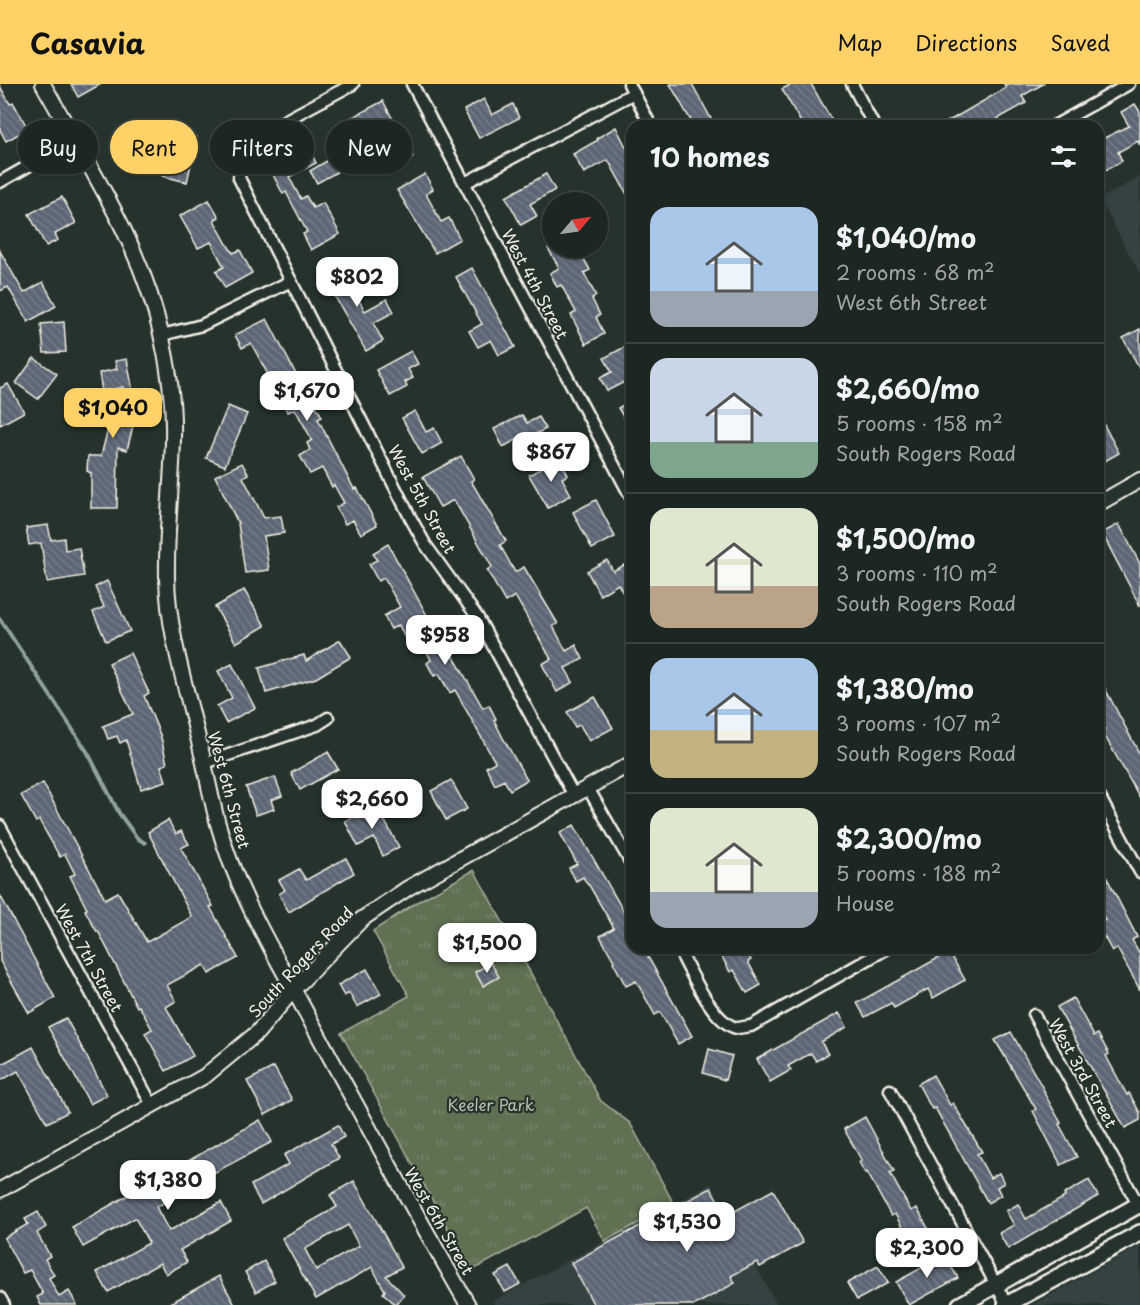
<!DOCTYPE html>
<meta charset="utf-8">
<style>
body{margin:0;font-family:"Playpen Sans",sans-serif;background:#29322f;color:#f1f3f6;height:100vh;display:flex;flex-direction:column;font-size:22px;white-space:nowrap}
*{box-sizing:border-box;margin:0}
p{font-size:20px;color:#a0a5a5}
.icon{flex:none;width:33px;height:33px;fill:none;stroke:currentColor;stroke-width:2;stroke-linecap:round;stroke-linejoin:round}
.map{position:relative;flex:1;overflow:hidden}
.sheet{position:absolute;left:626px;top:36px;width:478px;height:834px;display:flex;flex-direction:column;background:#1c2622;border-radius:18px;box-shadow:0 2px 4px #0004,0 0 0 2px #3a4340}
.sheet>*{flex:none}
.guide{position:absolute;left:18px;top:36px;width:518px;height:54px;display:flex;gap:12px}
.needle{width:39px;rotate:61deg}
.controls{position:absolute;left:542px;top:108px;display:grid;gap:12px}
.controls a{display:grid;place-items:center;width:66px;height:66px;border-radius:50%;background:#1c2622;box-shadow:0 2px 4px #0004,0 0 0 2px #3a4340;font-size:30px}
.price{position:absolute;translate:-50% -51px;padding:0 14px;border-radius:12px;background:#fff;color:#222;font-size:20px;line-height:39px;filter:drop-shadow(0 2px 3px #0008)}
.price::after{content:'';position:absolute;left:50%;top:36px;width:18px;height:14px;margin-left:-9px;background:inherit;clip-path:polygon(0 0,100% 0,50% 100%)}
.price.current{background:#ffd166;color:#111}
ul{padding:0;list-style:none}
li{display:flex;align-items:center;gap:18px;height:150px;padding:0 24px}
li+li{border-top:2px solid #3a4340}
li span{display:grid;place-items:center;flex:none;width:168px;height:120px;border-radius:18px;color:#555}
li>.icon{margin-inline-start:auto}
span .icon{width:72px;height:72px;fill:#fffc;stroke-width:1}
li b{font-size:26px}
h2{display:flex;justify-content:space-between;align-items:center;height:72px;padding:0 24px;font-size:26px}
.pill{padding:0 21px;border-radius:27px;background:#1c2622;box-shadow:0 2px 4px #0004,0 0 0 2px #3a4340;font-size:21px;line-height:54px}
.pill.current{background:#ffd166;color:#111}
header{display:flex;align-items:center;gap:36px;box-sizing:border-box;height:84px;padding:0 30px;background:#ffd166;color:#111}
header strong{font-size:28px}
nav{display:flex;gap:33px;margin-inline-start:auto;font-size:21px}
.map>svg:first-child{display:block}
.built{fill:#364242}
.grass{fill:url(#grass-tufts);stroke:#aab09d;stroke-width:1.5}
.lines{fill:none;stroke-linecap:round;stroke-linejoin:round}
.stream{stroke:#8fa3a1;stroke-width:4}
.building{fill:url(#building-back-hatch);stroke:#f4f1e8;stroke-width:1.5;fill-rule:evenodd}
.minor-casing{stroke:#f4f1e8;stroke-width:15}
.tertiary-casing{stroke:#f4f1e8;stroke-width:18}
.secondary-casing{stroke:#f4f1e8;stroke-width:20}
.minor{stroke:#26332d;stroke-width:10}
.tertiary{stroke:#26332d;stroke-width:14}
.secondary{stroke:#26332d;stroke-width:15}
.labels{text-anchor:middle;stroke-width:4.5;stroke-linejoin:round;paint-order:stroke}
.street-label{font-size:16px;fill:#f4f1e8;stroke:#26332d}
.park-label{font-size:16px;fill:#b8bdac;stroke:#26332d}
</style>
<header>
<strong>Casavia</strong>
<nav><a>Map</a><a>Directions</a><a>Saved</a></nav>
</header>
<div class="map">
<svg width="1140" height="1221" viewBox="0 0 1140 1221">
<defs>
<pattern id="grass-tufts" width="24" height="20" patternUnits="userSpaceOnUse" patternTransform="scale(1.5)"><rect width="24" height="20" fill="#5f7052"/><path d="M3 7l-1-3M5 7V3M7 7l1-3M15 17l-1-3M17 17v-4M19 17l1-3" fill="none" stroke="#77856b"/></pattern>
<pattern id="building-back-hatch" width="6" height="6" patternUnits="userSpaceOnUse" patternTransform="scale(1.5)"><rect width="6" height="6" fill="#5b6674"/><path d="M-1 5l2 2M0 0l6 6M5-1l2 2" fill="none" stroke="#737c88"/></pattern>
</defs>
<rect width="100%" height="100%" fill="#26332d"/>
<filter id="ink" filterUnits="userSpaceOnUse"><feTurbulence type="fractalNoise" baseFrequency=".0167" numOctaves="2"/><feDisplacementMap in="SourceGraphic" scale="12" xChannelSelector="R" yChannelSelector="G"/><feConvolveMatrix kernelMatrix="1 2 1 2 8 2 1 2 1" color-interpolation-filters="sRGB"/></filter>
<g filter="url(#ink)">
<!-- built -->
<g class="built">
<polygon points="1140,93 1140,190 1100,115"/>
<polygon points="711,1100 777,1221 495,1221 493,1217"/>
<polygon points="1140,1162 1140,1221 1032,1221"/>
</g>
<!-- grass -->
<polygon class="grass" points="474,786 601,1017 630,1039 674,1120 605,1157 586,1124 471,1187 341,949 409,912 373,847 417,818"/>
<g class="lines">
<!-- stream -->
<polyline class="stream" points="0,535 88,669 119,729 137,754 145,759"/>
</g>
<!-- building -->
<g class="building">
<polygon points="71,0 101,0 78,13"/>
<polygon points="670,0 692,0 715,42 694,42"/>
<polygon points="792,0 811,0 835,42 803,42 782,5"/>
<polygon points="1004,0 1043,0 1022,12 1026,19 985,42 940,42 1006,4"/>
<polygon points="0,2 10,20 13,18 28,45 6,57 0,46"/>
<polygon points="484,15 492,31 513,20 519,34 479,54 464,26"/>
<polygon points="383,17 413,73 394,83 375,47 360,55 349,35"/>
<polygon points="1135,20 1140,28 1140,62 1138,57 1118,68 1122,77 1106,86 1098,72 1098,57 1129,42 1121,28"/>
<polygon points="148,42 197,53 187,98 162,92 165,75 142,70"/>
<polygon points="616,43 632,75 632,119 608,76 584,89 573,70 598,56 597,54"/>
<polygon points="352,49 360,64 339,76 330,61"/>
<polygon points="308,63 316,79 289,93 301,115 306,112 313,124 323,119 340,150 311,166 303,150 307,148 286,108 283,110 269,83"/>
<polygon points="330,75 337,88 317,99 310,87"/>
<polygon points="425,90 433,105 426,110 441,138 449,134 460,155 435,169 397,106"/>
<polygon points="546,90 555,106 530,120 537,132 521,141 506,113"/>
<polygon points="62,113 76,139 55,150 58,156 46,162 29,130"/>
<polygon points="209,116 219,133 214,136 227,160 233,169 240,166 252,189 225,204 216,187 224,183 211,158 198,164 180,132"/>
<polygon points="548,164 578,164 590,186 584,189 596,212 592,215 600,231 596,233 604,250 586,260 571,231 576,228 561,201 557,203 550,189 559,184"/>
<polygon points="0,167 24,209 43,198 56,222 28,238 8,203 0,207"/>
<polygon points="338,179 365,227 387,215 394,228 373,239 383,257 366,267 321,188"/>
<polygon points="472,184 515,263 499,271 491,256 478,263 469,247 482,240 456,193"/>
<polygon points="267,235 298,294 300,293 322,333 318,335 354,405 357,404 377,441 361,450 353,436 345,440 336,423 344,419 334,401 332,403 322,384 310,390 300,372 310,366 307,359 312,356 295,325 288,328 251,259 242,264 235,251"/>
<polygon points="64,238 66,268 44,269 41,240"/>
<polygon points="1140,245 1140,285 1123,254"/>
<polygon points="632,259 632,294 607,307 600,294 612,288 604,274"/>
<polygon points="411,267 418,280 408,285 413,294 405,298 407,303 390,312 376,286"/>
<polygon points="34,274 57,290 38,315 16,299"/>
<polygon points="127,275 135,319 133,330 136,330 127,366 118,363 117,424 91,424 91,389 87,387 88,372 101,372 111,333 115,334 123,303 102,307 99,289 117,285 115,277"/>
<polygon points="8,300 24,328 0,341 0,304"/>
<polygon points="632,316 632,347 618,324"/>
<polygon points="228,322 247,330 225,382 206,374"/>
<polygon points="415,327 426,348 434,344 442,359 422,370 402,334"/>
<polygon points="1098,330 1119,369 1098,381"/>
<polygon points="522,331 527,339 539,333 546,345 517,359 516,356 503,363 494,345"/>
<polygon points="461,372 474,395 471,397 506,457 500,461 515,488 524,483 558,540 553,542 566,567 576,561 583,575 565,584 573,598 557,608 542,580 551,575 515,512 505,518 487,486 492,483 454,416 440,423 423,393"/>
<polygon points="559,374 568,391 562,394 571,411 548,424 529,391"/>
<polygon points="242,379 248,390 243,393 264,434 281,432 284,449 264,452 269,486 245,489 238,439 215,392"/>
<polygon points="596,416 615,453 592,465 573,428"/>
<polygon points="1119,440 1140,480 1140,522 1102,449"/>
<polygon points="48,441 51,456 64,454 65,466 79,464 84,492 47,498 41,459 29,461 26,444"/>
<polygon points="388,460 447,568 450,566 483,624 489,621 496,635 494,636 503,654 527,696 510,706 504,696 495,701 486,683 495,678 455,606 450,609 439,590 434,592 427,579 431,576 417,548 405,554 399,541 391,545 384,532 400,523 384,494 378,497 369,480 377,476 373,469"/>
<polygon points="607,476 613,487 628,479 632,486 632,525 618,500 600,511 587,487"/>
<polygon points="107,497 130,547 106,557 93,528 104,523 95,503"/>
<polygon points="244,506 265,542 236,559 215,523"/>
<polygon points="340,556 351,573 316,594 266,609 259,584 304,571 306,577"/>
<polygon points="130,569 149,609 144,612 161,653 167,680 161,682 166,697 141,705 126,656 120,659 117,652 108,655 103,642 133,630 109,579"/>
<polygon points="232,580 255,624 226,639 217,622 232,614 218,587"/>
<polygon points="1098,591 1140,671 1140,714 1102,647 1105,645 1098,634"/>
<polygon points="595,613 613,644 589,657 580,641 575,643 567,628"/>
<polygon points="328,668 338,685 300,706 291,689"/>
<polygon points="275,693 282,712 271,716 274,725 256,731 246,703"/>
<polygon points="451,696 467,725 446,736 431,707"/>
<polygon points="43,699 105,815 118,808 147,858 192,833 148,748 168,736 176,750 181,747 189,760 181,764 213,822 210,823 238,874 209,890 204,881 167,901 176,917 166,923 193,972 166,987 145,949 152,945 139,922 137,923 98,847 97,848 85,826 87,825 70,792 75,790 65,770 60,773 39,736 36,738 21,711"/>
<polygon points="376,721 399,763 383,772 374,754 358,762 345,737"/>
<polygon points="574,741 632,842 632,864 643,864 692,952 678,960 660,928 655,931 636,897 626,902 613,878 614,877 600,852 614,844 589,801 588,801 583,793 576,797 569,784 577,780 560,749"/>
<polygon points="346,774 354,789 289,828 279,810 285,806 279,796 299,785 306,796"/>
<polygon points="1105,790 1137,853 1132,856 1140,870 1140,906 1117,864 1112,867 1098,842 1105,836 1098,822 1098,794"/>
<polygon points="0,811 55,914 29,929 0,877"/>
<polygon points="725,864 745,864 751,876 748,878 761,901 747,909 734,886 730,888 719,867"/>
<polygon points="949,868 965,896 933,914 928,905 894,924 891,919 865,933 857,919"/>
<polygon points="491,879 499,893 483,902 475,888"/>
<polygon points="367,885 381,910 357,923 349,909 344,912 338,901"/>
<polygon points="1073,914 1094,952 1098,950 1109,970 1106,972 1127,1011 1129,1009 1140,1029 1140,1036 1125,1044 1057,923"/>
<polygon points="839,929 847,943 821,958 828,970 816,977 811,969 788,982 791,986 770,998 757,975"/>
<polygon points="66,934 107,1011 90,1020 48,943"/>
<polygon points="1011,948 1045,1008 1044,1009 1061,1039 1059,1040 1077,1073 1061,1081 1033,1027 1036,1025 995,956"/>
<polygon points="33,963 68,1028 47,1039 18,987 0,997 0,981"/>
<polygon points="709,965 732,972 725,996 703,989"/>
<polygon points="274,983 292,1016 265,1031 247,997"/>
<polygon points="933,991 950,1021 953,1019 982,1068 977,1070 990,1094 999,1089 1004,1099 997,1103 1001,1111 988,1119 935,1024 932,1025 918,1000"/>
<polygon points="865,1033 894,1087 890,1089 911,1127 917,1124 931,1150 912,1161 895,1130 891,1132 867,1088 865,1089 859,1078 862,1077 844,1045"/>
<polygon points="260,1036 272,1058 168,1113 169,1116 156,1123 169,1147 221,1118 231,1137 180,1166 187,1178 166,1190 160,1179 108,1208 97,1188 149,1159 135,1134 83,1163 72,1143"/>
<polygon points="338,1041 344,1053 331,1060 339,1074 261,1120 251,1101 289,1080 284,1071"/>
<polygon points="1089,1096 1098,1112 1008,1165 999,1149 1014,1141 1006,1127 1018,1120 1026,1135 1065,1113 1064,1110"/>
<path d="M354,1097l48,86 -16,9 18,19 -9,9 -12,-11 2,-2 -13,-24 -56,32 -34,-61 55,-31 -7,-12zM348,1141l11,21 -43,24 -11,-21z"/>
<polygon points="711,1104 726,1132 773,1106 803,1159 760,1183 757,1178 731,1192 735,1199 695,1221 594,1221 571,1179"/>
<polygon points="38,1128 46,1143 37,1149 50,1172 45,1175 54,1191 49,1194 59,1213 69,1207 77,1221 41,1221 37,1213 43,1210 30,1186 23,1189 4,1154 28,1140 25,1135"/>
<polygon points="942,1167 958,1194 909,1221 896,1198 925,1182 922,1178"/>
<polygon points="264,1177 275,1197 256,1208 245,1188"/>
<polygon points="878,1182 888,1199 857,1216 847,1199"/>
<polygon points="510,1183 520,1200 505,1208 495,1191"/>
<polygon points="219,1192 235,1221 167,1221"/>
</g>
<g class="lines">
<defs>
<g id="minor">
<path d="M353,0l-93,50c-13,13 -20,25 -21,44l171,339 15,27 53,74 96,178"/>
<polyline points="412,0 632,415"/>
<polyline points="629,0 651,42"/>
<polyline points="852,0 874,42"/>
<polyline points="1054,42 1129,0"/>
<polyline points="0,98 74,56"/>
<polyline points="465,99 634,9"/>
<polyline points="162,251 202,241 291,197"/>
<polyline points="205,679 317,641 328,634"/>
<polyline points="588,704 632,781"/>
<polyline points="1098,710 1140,788"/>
<polyline points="0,742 152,1021"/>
<path d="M678,864c11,20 35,76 59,80 4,0 10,-2 14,-2l137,-78"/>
<polyline points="1034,931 1140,1124"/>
<polyline points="890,1006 1007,1221"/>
<polyline points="0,1214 4,1221"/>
</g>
<g id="tertiary">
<path d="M43,0c45,81 98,159 118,250 8,34 13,71 12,105 -1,47 -7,93 -6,139 1,53 18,105 30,156 8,30 13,61 21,90 19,69 56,129 90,192 52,97 105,193 160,289"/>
<polyline points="1098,420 1140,396"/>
<polyline points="0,1106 205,992 257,949 294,905 362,835 408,804 632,679"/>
</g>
<g id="secondary">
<polyline points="960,1221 1140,1120"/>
<polyline points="1006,1221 1140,1149"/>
</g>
</defs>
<!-- minor casing -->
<use href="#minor" class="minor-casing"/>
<!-- tertiary casing -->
<use href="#tertiary" class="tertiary-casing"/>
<!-- secondary casing -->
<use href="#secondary" class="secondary-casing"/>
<!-- minor -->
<use href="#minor" class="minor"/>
<!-- tertiary -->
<use href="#tertiary" class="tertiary"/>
<!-- secondary -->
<use href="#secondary" class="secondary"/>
</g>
</g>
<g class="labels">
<!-- street labels -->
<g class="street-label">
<text transform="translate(535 200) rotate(62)" y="6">West 4th Street</text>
<text transform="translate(422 415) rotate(61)" y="6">West 5th Street</text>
<text transform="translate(229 706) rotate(75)" y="6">West 6th Street</text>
<text transform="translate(89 874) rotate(61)" y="6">West 7th Street</text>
<text transform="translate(301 878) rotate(-47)" y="6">South Rogers Road</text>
<text transform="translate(1083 989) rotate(61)" y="6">West 3rd Street</text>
<text transform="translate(439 1137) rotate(60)" y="6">West 6th Street</text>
</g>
<!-- park labels -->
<g class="park-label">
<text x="491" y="1027">Keeler Park</text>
</g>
</g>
</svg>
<div class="controls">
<a><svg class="needle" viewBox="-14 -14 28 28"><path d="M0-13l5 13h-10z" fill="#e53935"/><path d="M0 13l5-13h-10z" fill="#a0a5a5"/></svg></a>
</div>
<b class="price" style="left:357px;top:224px">$802</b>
<b class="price" style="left:307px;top:338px">$1,670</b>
<b class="price current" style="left:113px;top:355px">$1,040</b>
<b class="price" style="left:551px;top:399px">$867</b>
<b class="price" style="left:445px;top:582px">$958</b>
<b class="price" style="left:372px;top:746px">$2,660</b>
<b class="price" style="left:487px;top:890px">$1,500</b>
<b class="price" style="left:168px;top:1127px">$1,380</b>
<b class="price" style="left:687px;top:1169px">$1,530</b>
<b class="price" style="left:927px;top:1195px">$2,300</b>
<div class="guide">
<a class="pill">Buy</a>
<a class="pill current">Rent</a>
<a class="pill">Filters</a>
<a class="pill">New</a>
</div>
<section class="sheet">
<h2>10 homes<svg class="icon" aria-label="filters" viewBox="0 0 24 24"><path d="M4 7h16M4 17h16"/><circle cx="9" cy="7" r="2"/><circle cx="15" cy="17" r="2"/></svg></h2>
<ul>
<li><span style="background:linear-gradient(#a9c7e8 70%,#9aa5b1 0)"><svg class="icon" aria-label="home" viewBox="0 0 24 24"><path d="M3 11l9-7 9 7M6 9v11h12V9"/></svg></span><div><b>$1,040/mo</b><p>2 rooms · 68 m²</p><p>West 6th Street</p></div></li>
<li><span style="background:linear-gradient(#c9d6e8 70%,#7fa58c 0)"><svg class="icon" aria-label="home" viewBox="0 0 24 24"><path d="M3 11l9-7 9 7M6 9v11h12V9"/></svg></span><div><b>$2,660/mo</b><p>5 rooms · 158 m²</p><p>South Rogers Road</p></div></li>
<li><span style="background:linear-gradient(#dfe7d0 65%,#b9a48a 0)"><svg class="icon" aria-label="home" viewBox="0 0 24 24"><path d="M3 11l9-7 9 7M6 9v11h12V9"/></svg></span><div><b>$1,500/mo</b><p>3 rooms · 110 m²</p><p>South Rogers Road</p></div></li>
<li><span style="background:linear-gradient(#a9c7e8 60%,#c2b280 0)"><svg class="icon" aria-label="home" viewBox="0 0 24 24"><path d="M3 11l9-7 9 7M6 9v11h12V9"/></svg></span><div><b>$1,380/mo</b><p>3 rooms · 107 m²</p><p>South Rogers Road</p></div></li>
<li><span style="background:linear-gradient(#dfe7d0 70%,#9aa5b1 0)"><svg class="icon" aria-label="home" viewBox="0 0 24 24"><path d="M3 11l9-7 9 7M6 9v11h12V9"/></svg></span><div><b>$2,300/mo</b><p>5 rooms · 188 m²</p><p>House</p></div></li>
</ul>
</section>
</div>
